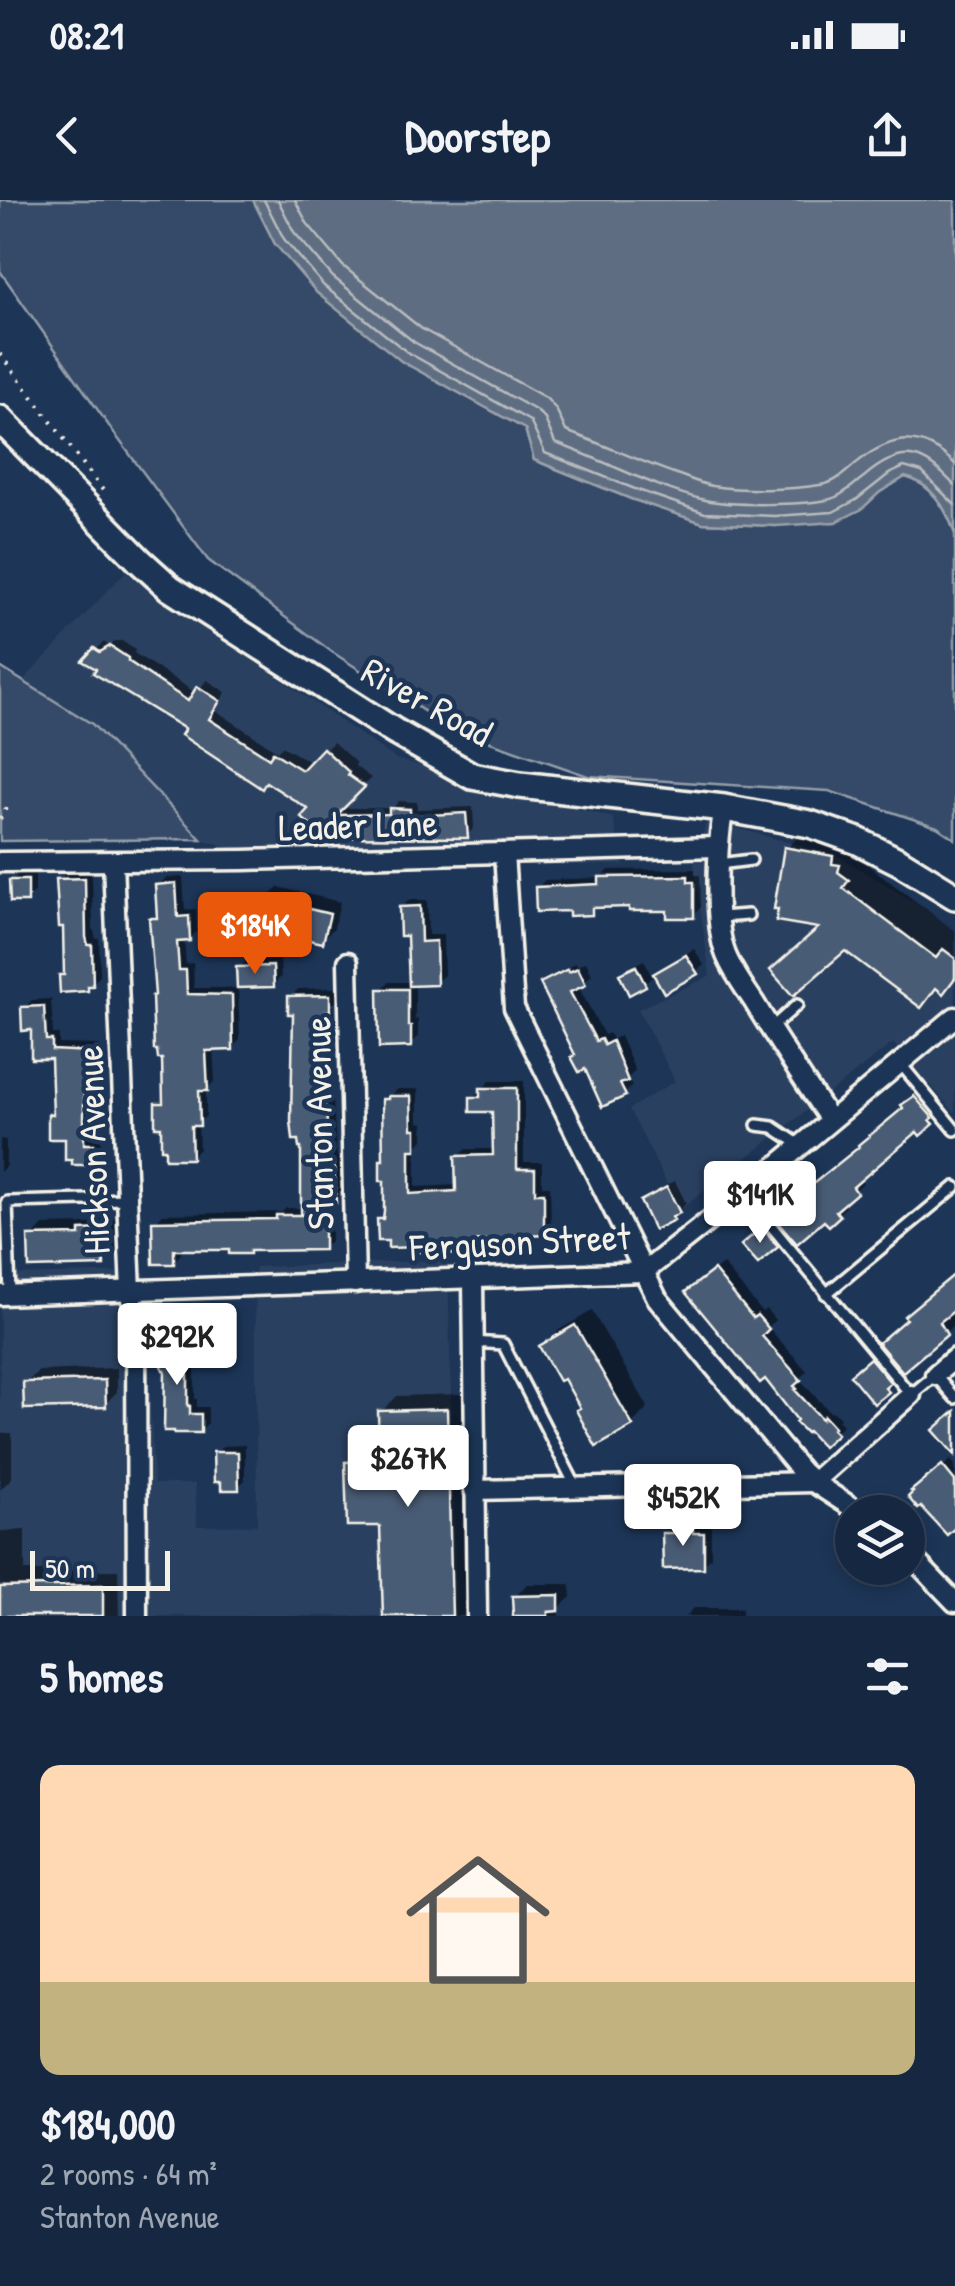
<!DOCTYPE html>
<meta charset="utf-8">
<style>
body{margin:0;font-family:"Patrick Hand",sans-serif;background:#23344c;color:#f1f3f6;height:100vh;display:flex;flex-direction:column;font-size:38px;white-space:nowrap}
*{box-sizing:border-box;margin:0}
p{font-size:32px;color:#9ea6b1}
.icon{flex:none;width:55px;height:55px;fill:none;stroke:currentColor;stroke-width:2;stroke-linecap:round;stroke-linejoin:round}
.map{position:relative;height:1416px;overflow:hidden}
.panel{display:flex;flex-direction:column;background:#162841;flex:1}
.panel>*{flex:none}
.tools{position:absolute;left:835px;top:1295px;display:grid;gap:20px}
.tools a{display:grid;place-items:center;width:90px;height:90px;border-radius:50%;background:#162841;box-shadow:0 5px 15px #0003,0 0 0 2px #35445a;font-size:50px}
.scale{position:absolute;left:30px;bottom:25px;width:140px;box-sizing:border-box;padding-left:10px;border:5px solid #f4f1e8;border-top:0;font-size:28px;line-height:35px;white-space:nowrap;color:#f4f1e8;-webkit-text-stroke:8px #1d3557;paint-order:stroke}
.price{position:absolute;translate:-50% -85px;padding:0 22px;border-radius:10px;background:#fff;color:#222;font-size:32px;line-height:65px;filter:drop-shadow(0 2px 5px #0008)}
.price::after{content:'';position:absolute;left:50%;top:60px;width:30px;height:22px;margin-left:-15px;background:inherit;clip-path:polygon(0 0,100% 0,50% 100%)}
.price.selected{background:#ea580c;color:#fff}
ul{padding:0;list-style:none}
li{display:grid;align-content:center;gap:20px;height:530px;padding:0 40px}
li+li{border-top:2px solid #35445a}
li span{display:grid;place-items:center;height:310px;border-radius:20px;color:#555}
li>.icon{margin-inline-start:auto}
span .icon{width:180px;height:180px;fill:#fffc;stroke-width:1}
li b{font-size:42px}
h2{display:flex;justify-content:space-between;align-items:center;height:120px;padding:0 40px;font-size:42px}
.status{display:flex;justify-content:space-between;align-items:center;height:70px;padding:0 50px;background:#162841;direction:ltr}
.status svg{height:28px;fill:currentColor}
header{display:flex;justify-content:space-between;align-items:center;height:130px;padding:0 40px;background:#162841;font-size:45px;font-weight:700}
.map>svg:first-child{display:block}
.built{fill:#2a4060}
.green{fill:#354a67;stroke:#949ea8;stroke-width:2.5}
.water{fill:#5e6d82;stroke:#9aa2ab;stroke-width:2.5}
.shadow{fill:#0007}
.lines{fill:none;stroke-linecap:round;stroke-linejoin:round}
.shore{stroke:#b8bcbf;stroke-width:2.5}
.building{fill:#485b74;stroke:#f4f1e8;stroke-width:2.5}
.lane-casing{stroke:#f4f1e8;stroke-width:16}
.street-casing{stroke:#f4f1e8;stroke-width:25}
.secondary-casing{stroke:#f4f1e8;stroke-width:32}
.path{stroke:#f4f1e8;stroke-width:4;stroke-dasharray:2.5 8;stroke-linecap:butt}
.lane{stroke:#1d3557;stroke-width:9}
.street{stroke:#1d3557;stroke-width:18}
.secondary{stroke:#1d3557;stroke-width:25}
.labels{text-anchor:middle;stroke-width:9;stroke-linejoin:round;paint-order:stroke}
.street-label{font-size:38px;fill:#f4f1e8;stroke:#1d3557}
</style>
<div class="status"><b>08:21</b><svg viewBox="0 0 49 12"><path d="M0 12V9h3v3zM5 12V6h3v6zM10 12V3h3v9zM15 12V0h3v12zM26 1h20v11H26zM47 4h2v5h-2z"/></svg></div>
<header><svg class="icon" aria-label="back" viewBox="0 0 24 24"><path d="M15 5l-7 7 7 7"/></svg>Doorstep<svg class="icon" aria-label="share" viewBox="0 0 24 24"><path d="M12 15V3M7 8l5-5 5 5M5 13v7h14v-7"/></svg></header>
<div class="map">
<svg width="955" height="1416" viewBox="0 0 955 1416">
<rect width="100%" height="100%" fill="#1d3557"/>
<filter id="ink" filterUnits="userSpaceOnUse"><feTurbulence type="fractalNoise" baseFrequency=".01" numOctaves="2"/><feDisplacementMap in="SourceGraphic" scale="20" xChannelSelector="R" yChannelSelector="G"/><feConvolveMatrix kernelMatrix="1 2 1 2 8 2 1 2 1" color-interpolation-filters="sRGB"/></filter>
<g filter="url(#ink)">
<!-- built -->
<g class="built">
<polygon points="125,372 396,559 613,618 623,665 286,665 201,639 92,524 23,481"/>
<polygon points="707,620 839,656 936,716 955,732 955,913 893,843 680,1010 629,909 675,881 638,809 710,776 694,665"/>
<polygon points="448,1060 456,1416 0,1416 0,1075 145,1072 154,1284 195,1284 197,1326 257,1325 255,1067"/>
</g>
<!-- green -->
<g class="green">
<path d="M0,0h253l22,44 126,117 124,68 9,31 97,39 72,24 73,3 104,-34 25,-15c26,6 42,33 50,57v305l-18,-12 -108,-36 -241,-15 -138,-48 -118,-76 -124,-92 -94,-127 -114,-162z"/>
<polygon points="0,467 92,524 201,639 0,641"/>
</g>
<!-- water -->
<path class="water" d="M253,0h702v334c-8,-24 -23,-51 -50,-57l-25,15 -18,17 -26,13 -60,4 -73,-3 -72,-24 -97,-39 -9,-31 -124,-68 -84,-68 -42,-49z"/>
<!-- shadow -->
<g class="shadow">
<polygon points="116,441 122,441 135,450 134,453 196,493 207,480 226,492 215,510 277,551 282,546 312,563 333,542 356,563 355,566 371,578 341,608 393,608 399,601 417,602 417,609 473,607 474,628 467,635 324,635 312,609 86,460 104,442 109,446"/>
<polygon points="810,625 871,655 865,663 955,731 955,778 943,790 939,787 921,805 821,726 786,649"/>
<polygon points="695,669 695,675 700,675 701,707 693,715 670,708 632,704 599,705 591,713 572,708 537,688 545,680 602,678 609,670"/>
<polygon points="92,671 93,728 96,739 99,738 100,776 87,789 62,776 67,772 59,680 67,672"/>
<polygon points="20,673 35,673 35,691 27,699 12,681"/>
<polygon points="183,677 185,710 196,709 197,731 189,739 184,739 186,764 193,763 194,788 238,788 240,840 232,848 213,848 215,881 206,889 206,916 198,924 199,949 191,957 163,924 157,904 166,895 152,719 159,712 158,686 166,678"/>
<polygon points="278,687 340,702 334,728 322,740 266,700"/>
<polygon points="409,700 427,700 428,735 443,735 444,775 436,782 415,783 415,820 418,819 418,837 410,844 381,790 389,782 411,782 409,733 401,708"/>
<polygon points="694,749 704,765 696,772 656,774 664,767"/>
<polygon points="280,759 281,777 273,785 239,768 247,760"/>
<polygon points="644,760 652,777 644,784 622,775 630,767"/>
<polygon points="586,762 592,775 578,786 604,835 609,833 612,839 620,836 635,871 628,878 632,886 624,894 578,854 543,784 551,776 576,763 577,766"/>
<polygon points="337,788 337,801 333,804 334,838 332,840 331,866 327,870 329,900 333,900 336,950 337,956 341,956 343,992 335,1000 331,1000 331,1040 323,1048 252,1049 249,1052 232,1047 181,1047 181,1054 173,1062 155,1022 163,1014 282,1012 286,1008 303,1008 303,945 295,811 291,797 298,789"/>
<polygon points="51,799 53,834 59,834 59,844 100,845 104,884 96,892 90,892 91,937 101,937 101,954 93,962 50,915 55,911 53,857 33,828 24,808 32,800"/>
<polygon points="490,881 524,881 524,962 542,962 542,986 550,986 551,1025 543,1032 514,1034 509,1039 484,1038 484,1045 476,1053 422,1044 380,1020 386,1013 384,900 398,889 418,889 418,922 423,923 423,940 416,946 416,987 459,985 458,957 466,949 495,949 494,909 473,898"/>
<polygon points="923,890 940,915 920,932 917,929 859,978 863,983 842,1002 846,1007 829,1022 862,946"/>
<polygon points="0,939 6,940 6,966 0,972"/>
<polygon points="675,981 686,1003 673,1018 655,1027 643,1002 650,994"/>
<polygon points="115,1018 116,1052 103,1064 31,1038 43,1025 89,1024 94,1019"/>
<polygon points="771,1021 784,1037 776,1045 752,1037"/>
<polygon points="723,1064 762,1112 766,1109 775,1120 768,1127 807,1171 801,1177 801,1181 831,1213 833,1211 840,1218 838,1220 843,1225 823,1244 696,1084"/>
<polygon points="955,1073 955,1107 953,1108 955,1123 945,1133 909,1118 920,1103"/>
<polygon points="592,1111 648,1207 632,1224 597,1243 582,1207 543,1146 559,1130"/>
<polygon points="172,1124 189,1124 189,1169 195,1169 195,1199 197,1199 197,1207 208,1207 208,1223 200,1231 177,1231 164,1132"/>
<polygon points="879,1152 896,1174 891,1179 895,1183 887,1190 861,1167"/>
<polygon points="117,1168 117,1192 105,1204 26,1183 38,1171"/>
<polygon points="462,1194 468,1416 385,1416 383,1323 348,1263 364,1247 382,1246 381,1212 397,1196"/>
<polygon points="0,1233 12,1233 12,1278 0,1290"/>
<polygon points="245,1245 245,1280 238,1287 215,1253 223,1246"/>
<polygon points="951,1260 955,1265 955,1332 922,1283"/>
<polygon points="684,1321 700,1321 700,1326 711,1326 711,1357 703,1365 665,1334 673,1326 679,1326"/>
<polygon points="25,1330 25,1371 118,1370 119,1416 0,1416 0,1331"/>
<polygon points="527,1384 570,1384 571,1397 559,1408 559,1416 515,1416 515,1397"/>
<polygon points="694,1408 742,1408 742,1416 686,1416"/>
</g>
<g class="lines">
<!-- shore -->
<g class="shore">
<polyline points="264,0 284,39 324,86 407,152 530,221 545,253 635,289 705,313 775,316 833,312 856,300 889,274 904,267 922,272 955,305"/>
<path d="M278,0l16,32 39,45 81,65 123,69 8,8 10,24c50,17 98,45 150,57 26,6 95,5 122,0 15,-3 26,-15 38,-24 38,-32 59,-24 90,10"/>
<path d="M295,0l12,23 36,43 79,63 124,69 10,11 10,22c39,14 77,32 116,45 10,4 20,8 30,10 33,5 75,4 108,-1 17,-2 26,-14 39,-24 35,-27 64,-29 96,3"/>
</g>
</g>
<!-- building -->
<g class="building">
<polygon points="110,446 128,458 128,461 188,501 197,486 220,501 209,519 269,558 273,552 302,570 323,548 349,572 348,575 365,587 337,615 389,614 389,608 410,609 410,616 466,613 468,638 323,637 301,617 308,609 266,582 262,589 181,535 185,529 93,473 96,469 82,461 94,448 100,452"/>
<polygon points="784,647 833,656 832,664 840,665 838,672 849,680 843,688 936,758 943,749 955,758 955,778 943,794 936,788 921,808 845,751 793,796 770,770 818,728 776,721 778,709 774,709"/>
<polygon points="688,676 688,682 694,682 694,718 667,718 667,711 629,711 629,707 592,708 592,715 569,716 569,711 536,712 535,687 599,684 599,677"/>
<polygon points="85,678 86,737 88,745 92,745 93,786 88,786 88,791 60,793 59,775 64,775 63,727 59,727 56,679"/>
<polygon points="9,680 28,680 28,702 10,702"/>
<polygon points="176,683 178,717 189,716 190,741 177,742 179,770 186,770 187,794 232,795 233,850 206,851 208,891 199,891 200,926 191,926 192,959 165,959 165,949 161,949 161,927 155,927 155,903 163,903 162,859 158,859 157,850 154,850 152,796 155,795 149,718 157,718 155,685"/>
<polygon points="264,698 330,714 323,743 291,736 276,746 266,729 257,727"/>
<polygon points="420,706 421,742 436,741 437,785 409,786 407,736 400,736 399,707"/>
<polygon points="686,755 698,774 664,793 653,774"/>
<polygon points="273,766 274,787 237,788 236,767"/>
<polygon points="636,766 646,786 629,795 619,774"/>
<polygon points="578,768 586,785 570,792 596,841 601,839 604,845 612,841 628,881 620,884 626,896 602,907 585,869 579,872 571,857 575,855 540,783 568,769 569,772"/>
<polygon points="378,789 408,789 408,826 411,826 411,847 379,848"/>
<polygon points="330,795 330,811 326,811 327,848 325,848 324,877 320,877 322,907 326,907 329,958 330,963 334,963 336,1003 324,1003 324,1050 250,1051 250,1054 229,1054 229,1050 174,1050 174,1064 153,1064 152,1021 276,1019 276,1015 301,1015 301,948 299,948 298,940 293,940 291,921 293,814 288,814 288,796"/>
<polygon points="44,806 46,840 52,840 52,850 93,852 97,894 84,895 84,944 94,944 94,965 72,965 72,960 65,960 65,939 48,939 48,914 53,914 51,859 31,859 31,830 22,831 21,807"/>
<polygon points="480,888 517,888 517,969 535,969 535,993 544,993 544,1035 510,1037 510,1041 477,1041 477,1055 436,1054 436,1051 420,1052 420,1047 388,1048 388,1041 378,1041 377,1019 383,1019 384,1011 384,981 380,981 380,960 383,960 382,899 388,899 388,896 411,896 412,929 416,929 416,950 410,950 410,994 456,991 455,956 493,955 492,912 470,912 470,897 480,897"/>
<polygon points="914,896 933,918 930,920 934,924 920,936 917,932 853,987 857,993 836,1011 840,1016 829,1026 824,1021 797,1044 773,1016 859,947 858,945 903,908 901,905"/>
<polygon points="667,987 680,1013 672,1017 674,1020 654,1030 640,1001"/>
<polygon points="762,1027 778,1047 758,1064 741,1045"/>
<polygon points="103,1029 104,1066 29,1068 28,1036 80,1035 80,1030"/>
<polygon points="714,1070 753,1118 757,1115 769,1129 762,1136 801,1180 794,1186 797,1189 795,1190 822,1219 824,1216 834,1227 832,1229 837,1234 823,1247 808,1231 806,1233 795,1222 797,1220 765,1179 760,1183 685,1092"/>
<polygon points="955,1074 955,1110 940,1122 947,1135 903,1172 878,1143 906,1119 904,1116"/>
<polygon points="575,1125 633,1226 596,1247 576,1210 580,1208 564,1179 559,1181 539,1146"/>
<polygon points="162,1131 182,1131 182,1176 188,1176 188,1206 190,1206 190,1214 201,1214 201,1233 174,1233 174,1231 164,1231 165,1170 163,1170 162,1165"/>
<polygon points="870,1158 891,1183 885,1188 889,1192 874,1204 850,1175"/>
<polygon points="105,1180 106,1207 24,1209 23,1182"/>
<polygon points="447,1209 452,1416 383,1416 380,1326 347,1326 345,1262 379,1261 378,1211"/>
<polygon points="955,1211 955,1255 933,1230"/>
<polygon points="213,1252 238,1252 239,1290 221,1290 221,1282 214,1282"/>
<polygon points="942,1265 955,1281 955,1328 947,1335 921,1307 918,1309 908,1297 913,1292 911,1291"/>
<polygon points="673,1328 693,1328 693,1333 704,1333 704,1368 663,1369 662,1333 673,1333"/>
<polygon points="103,1385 103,1416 0,1416 0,1387"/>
<polygon points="559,1395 559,1411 548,1412 548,1416 513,1416 512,1396"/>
</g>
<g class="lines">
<defs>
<g id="lane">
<polyline points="719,664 751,660"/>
<polyline points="720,717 748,715"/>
<polyline points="770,829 797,805"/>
<polyline points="900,863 955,930"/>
<polyline points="757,925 773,927 800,945"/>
<polyline points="744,993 911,1195 935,1175 955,1198"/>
<polyline points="826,1094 955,987"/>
<polyline points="10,1095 7,1002 127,999"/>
<polyline points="473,1142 503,1144 576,1287"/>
</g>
<g id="street">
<path d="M724,608c-7,34 -11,115 2,147 7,17 18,32 28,47 24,40 50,79 76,118"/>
<polyline points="504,653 514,808 657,1098 802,1272 813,1282 859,1312"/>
<polyline points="0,662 244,660 718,647"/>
<polyline points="113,662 131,1092 136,1130 137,1416"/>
<polyline points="348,762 355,1083"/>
<polyline points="473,1080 477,1416"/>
<polyline points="0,1095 644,1072 744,993 955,817"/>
<polyline points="935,1175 955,1158"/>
<polyline points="474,1290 813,1282 911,1195"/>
<polyline points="908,1353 955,1402"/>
</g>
<polyline id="secondary" points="0,219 140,361 170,388 395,532 472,576 520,585 724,608 810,624 858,641 900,662 955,696"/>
</defs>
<!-- lane casing -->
<use href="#lane" class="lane-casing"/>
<!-- street casing -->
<use href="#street" class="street-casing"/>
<!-- secondary casing -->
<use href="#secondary" class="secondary-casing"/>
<!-- path -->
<g class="path">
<polyline points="0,154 105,293"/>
<polyline points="0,619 9,602"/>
</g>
<!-- lane -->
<use href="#lane" class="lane"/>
<!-- street -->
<use href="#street" class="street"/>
<!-- secondary -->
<use href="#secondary" class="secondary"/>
</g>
</g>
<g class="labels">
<!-- street labels -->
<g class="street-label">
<text transform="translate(427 502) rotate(29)" y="13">River Road</text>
<text transform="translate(358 625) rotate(-2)" y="13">Leader Lane</text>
<text transform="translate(319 923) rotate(-91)" y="13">Stanton Avenue</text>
<text transform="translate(93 950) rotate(-92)" y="13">Hickson Avenue</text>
<text transform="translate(520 1042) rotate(-3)" y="13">Ferguson Street</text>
</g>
</g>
</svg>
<div class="tools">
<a><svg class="icon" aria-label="layers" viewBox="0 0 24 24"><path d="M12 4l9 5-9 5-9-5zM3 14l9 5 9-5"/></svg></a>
</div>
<div class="scale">50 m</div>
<b class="price selected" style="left:255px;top:777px">$184K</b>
<b class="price" style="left:760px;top:1046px">$141K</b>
<b class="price" style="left:177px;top:1188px">$292K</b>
<b class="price" style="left:408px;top:1310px">$267K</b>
<b class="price" style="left:683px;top:1349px">$452K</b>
</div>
<section class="panel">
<h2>5 homes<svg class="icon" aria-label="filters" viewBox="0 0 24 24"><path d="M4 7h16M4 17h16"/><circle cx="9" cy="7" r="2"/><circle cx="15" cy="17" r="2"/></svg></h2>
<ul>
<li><span style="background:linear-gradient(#ffd9b3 70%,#c2b280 0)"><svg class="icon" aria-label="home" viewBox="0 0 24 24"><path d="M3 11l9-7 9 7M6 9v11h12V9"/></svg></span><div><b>$184,000</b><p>2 rooms · 64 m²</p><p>Stanton Avenue</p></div></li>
</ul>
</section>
